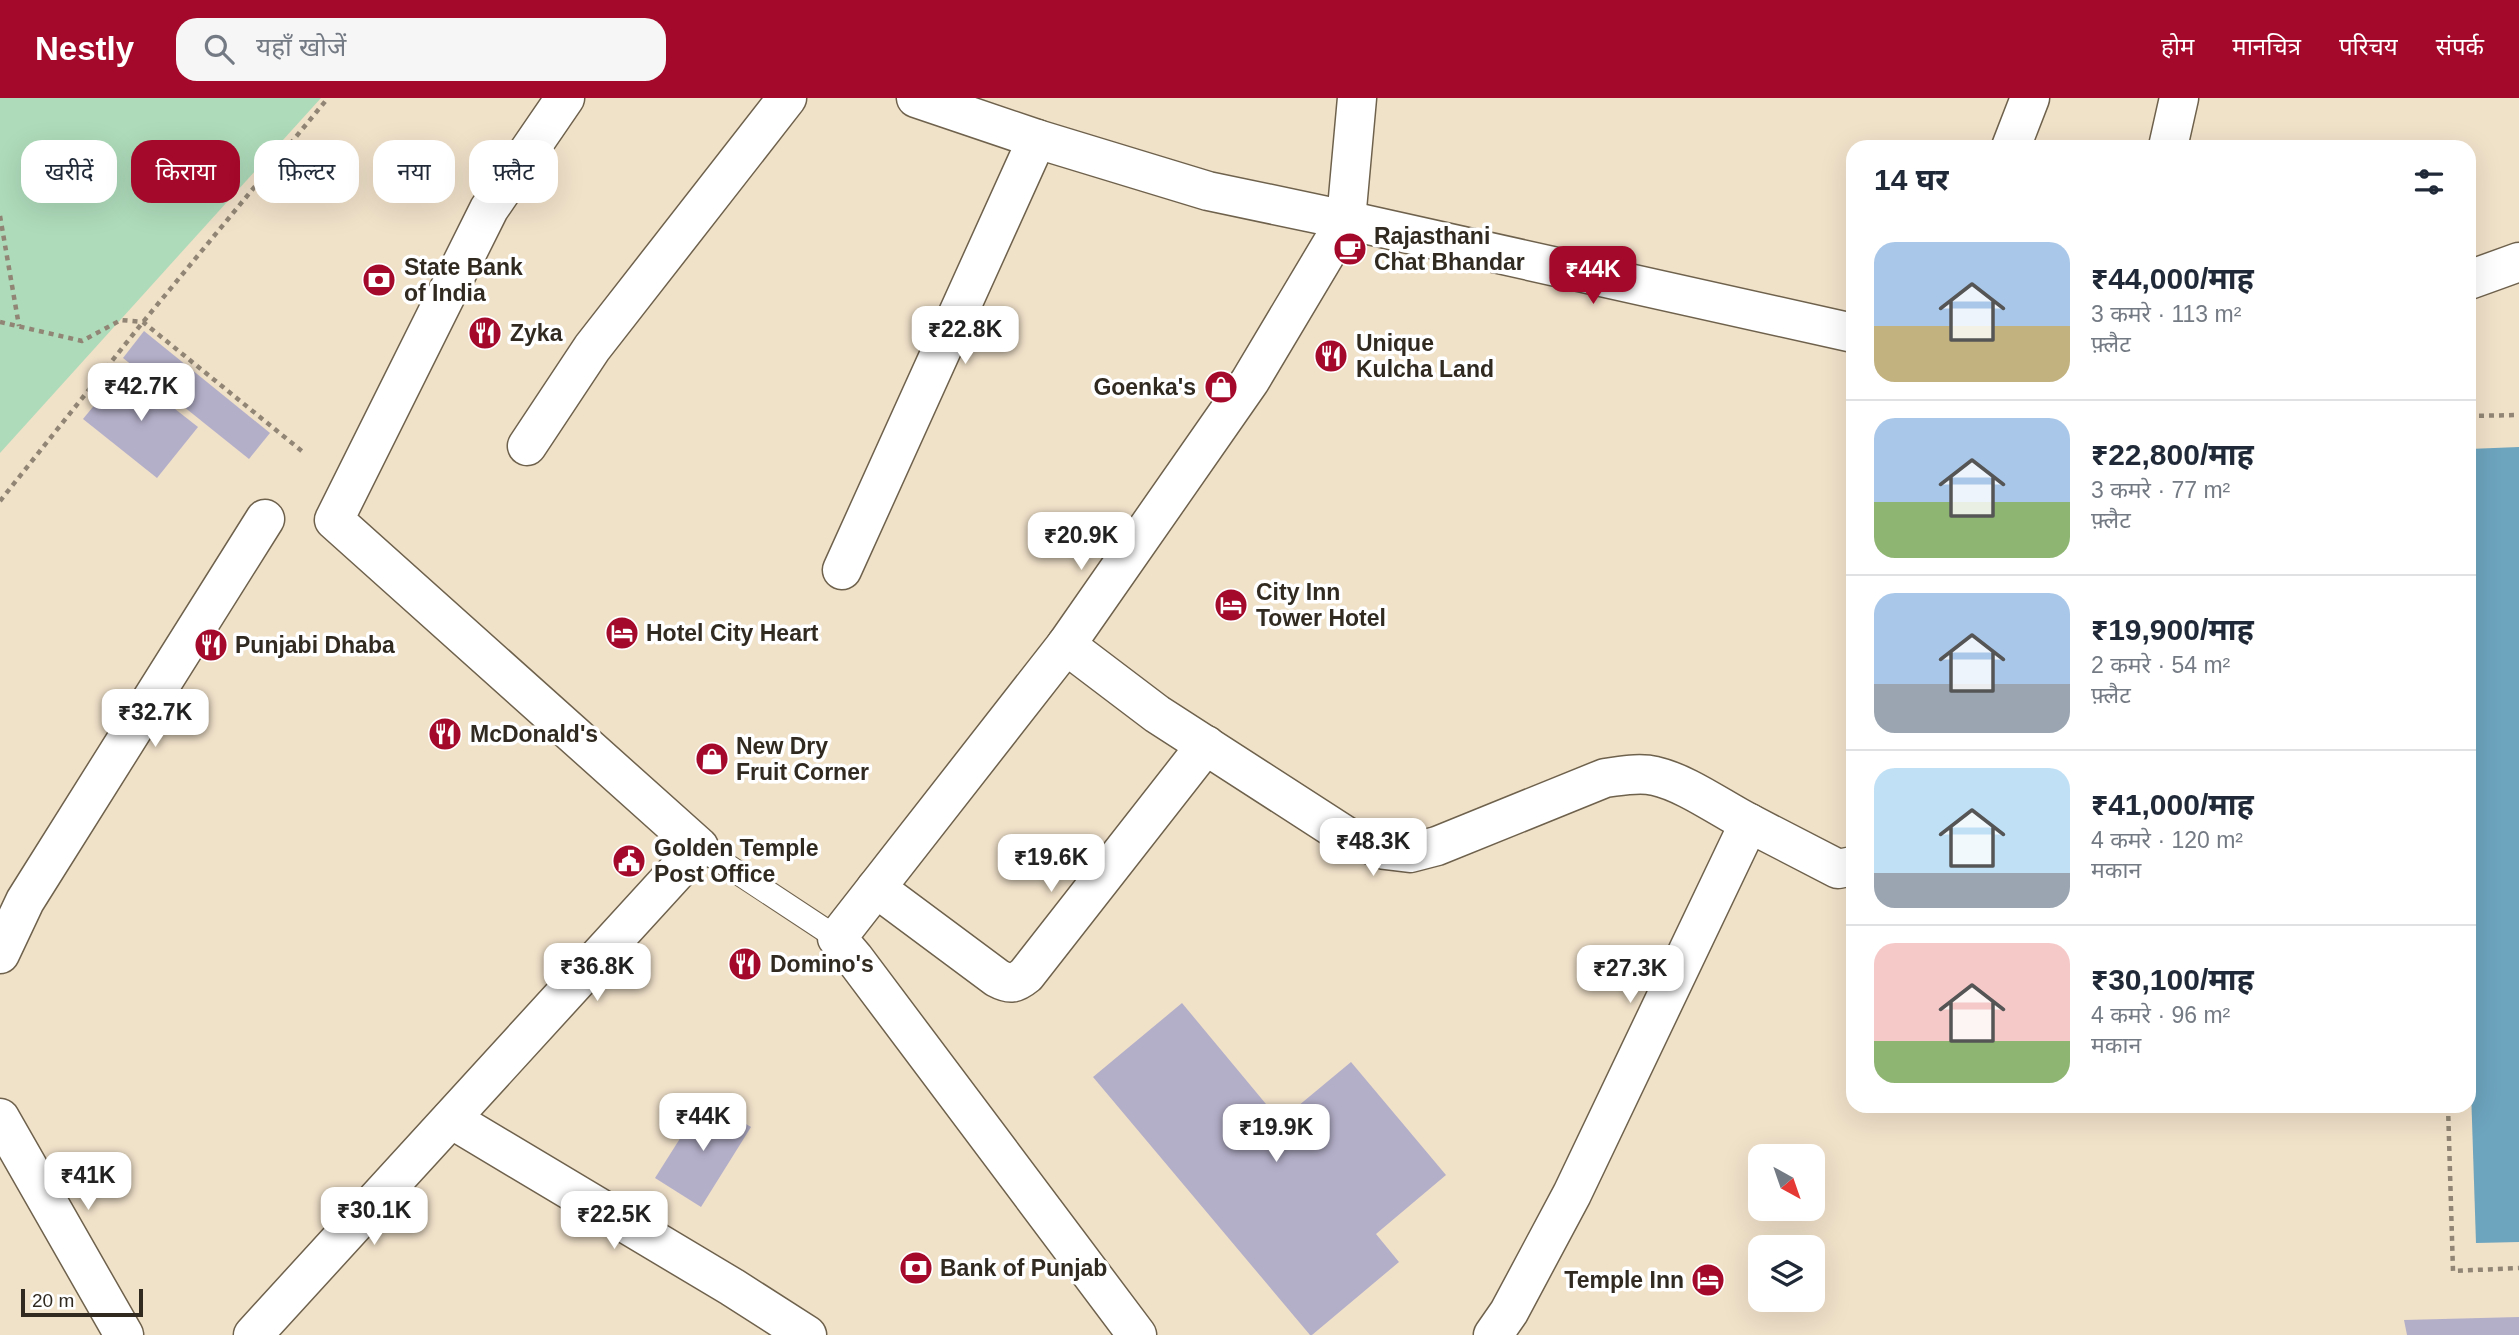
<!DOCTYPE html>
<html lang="hi">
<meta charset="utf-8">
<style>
body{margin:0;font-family:Arial,"Noto Sans Devanagari",sans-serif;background:#f6f6f7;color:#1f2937;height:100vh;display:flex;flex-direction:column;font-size:26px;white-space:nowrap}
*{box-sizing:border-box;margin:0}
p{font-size:23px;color:#747a83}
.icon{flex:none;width:38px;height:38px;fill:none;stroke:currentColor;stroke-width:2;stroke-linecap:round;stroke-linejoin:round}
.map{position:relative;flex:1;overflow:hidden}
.details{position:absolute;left:1846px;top:42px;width:630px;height:973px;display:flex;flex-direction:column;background:#fff;border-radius:21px;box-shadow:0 7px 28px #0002}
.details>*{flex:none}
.banner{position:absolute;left:21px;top:42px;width:665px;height:63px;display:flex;gap:14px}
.needle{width:46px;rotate:140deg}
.buttons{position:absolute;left:1748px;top:1046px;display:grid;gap:14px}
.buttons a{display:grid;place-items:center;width:77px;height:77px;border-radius:14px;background:#fff;box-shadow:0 7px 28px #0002;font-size:35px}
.scale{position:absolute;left:21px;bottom:18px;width:122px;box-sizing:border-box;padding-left:7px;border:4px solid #302a21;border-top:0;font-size:19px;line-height:24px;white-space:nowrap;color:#302a21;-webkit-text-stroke:5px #fff;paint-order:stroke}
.price{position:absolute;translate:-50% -60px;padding:0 16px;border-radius:14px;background:#fff;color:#222;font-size:23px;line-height:46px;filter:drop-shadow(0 2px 4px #0008)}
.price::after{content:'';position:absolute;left:50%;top:42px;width:21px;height:16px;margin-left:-10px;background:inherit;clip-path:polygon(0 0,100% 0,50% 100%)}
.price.active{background:#a4082a;color:#fff}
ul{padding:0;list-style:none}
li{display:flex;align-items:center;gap:21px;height:175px;padding:0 28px}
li+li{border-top:2px solid #e0e1e3}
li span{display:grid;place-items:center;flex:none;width:196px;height:140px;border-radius:21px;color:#555}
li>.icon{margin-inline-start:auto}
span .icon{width:84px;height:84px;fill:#fffc;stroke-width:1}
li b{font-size:30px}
h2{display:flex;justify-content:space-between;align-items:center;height:84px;padding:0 28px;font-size:30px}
.tag{padding:0 24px;border-radius:21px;background:#fff;box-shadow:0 7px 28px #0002;font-size:24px;line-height:63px}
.tag.active{background:#a4082a;color:#fff}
header{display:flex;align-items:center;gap:42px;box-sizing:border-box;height:98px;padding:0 35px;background:#a4082a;color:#fff}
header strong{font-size:33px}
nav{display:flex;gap:38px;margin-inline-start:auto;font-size:24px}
.search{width:490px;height:63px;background:#f6f6f7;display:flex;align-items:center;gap:18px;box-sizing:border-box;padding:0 24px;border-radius:21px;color:#747a83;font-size:26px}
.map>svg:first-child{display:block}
.green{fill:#aedbba}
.water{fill:#6da4be}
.building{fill:#b4afc9}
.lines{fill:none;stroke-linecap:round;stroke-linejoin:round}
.lane-casing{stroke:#6f624d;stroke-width:25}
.street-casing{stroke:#6f624d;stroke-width:41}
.path{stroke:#918675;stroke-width:4.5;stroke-dasharray:5 5;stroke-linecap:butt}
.lane{stroke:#fff;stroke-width:23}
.street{stroke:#fff;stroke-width:38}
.labels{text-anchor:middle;stroke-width:7;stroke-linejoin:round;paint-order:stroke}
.poi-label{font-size:23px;font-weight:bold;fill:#302a21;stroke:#fff;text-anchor:start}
</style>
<header>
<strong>Nestly</strong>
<div class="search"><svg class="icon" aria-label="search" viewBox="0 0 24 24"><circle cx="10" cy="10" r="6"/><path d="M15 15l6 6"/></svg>यहाँ खोजें</div>
<nav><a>होम</a><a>मानचित्र</a><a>परिचय</a><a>संपर्क</a></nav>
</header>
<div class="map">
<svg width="2519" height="1237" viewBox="0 0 2519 1237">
<rect width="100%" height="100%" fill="#f0e1c9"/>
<!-- green -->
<polygon class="green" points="0,0 321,0 0,355"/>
<!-- water -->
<polygon class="water" points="2519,349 2519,1144 2476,1145 2469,931 2469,351"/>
<!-- building -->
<g class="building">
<polygon points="144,233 270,335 249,361 123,260"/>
<polygon points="124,271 198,329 157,380 83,321"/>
<polygon points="1182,905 1280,1023 1351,964 1446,1077 1376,1136 1399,1164 1312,1237 1310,1237 1093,979"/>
<polygon points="705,1001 751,1029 701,1109 655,1080"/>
<polygon points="2519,1219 2519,1237 2407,1237 2404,1222"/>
</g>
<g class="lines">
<defs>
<polyline id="lane" points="699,749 837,840"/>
<g id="street">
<polyline points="916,0 1037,41 1208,93 1346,122 1357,0"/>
<polyline points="2011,49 2030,0"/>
<polyline points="2168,49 2179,0"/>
<polyline points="2469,182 2519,164"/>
<polyline points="527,348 592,250 787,0"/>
<polyline points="842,472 1037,41"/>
<path d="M1066,547l91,69 189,122 39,14 25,3 27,-7 168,-68c16,-2 34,-6 50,-2 31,7 65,32 94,47"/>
<path d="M876,790l121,90c13,7 18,6 29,-3l180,-230"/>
<polyline points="0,856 25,803 265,421"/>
<polyline points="0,1020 124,1237"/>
<polyline points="451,1021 732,1189 807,1237"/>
<polyline points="253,1237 699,749 334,422 489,111 565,0"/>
<polyline points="1137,1237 854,860 837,840 1066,547 1250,283 1346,122 1853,235"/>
<polyline points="1493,1237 1509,1214 1572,1096 1749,725 1838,771 1853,768"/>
</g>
</defs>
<!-- lane casing -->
<use href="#lane" class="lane-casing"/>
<!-- street casing -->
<use href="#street" class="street-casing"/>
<!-- path -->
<g class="path">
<polyline points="0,118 19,228"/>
<polyline points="0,224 82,243 121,222 143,224 303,354"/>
<polyline points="2469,318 2519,317"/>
<polyline points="0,403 143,224 328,0"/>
<polyline points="2448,1008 2453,1173 2519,1170"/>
</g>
<!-- lane -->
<use href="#lane" class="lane"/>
<!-- street -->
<use href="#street" class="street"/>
</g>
<!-- icons -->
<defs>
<symbol id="cafe-disc" viewBox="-11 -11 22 22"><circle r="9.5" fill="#a4082a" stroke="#fff"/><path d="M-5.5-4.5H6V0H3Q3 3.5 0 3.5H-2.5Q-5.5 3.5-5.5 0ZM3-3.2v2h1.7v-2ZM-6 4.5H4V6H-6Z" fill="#fff"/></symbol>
<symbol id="bank-disc" viewBox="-11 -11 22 22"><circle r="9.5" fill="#a4082a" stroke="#fff"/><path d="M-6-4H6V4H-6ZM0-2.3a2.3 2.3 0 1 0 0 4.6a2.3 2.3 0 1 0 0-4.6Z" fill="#fff"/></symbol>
<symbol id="restaurant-disc" viewBox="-11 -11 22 22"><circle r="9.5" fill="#a4082a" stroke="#fff"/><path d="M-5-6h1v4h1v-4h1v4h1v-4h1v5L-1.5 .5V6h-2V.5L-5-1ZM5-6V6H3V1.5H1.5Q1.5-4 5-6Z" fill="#fff"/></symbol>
<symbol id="shop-disc" viewBox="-11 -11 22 22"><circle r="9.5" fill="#a4082a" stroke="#fff"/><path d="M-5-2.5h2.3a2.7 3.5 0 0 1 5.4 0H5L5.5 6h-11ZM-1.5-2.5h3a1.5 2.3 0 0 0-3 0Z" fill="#fff"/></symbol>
<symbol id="hotel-disc" viewBox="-11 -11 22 22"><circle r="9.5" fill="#a4082a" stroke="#fff"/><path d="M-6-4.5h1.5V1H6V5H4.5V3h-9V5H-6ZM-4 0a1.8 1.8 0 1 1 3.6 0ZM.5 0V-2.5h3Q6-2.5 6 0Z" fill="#fff"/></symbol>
<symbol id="civic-disc" viewBox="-11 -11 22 22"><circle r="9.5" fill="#a4082a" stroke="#fff"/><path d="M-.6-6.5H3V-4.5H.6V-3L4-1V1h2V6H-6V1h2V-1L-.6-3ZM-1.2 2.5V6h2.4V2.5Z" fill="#fff"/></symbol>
</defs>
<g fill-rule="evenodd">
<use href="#cafe-disc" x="1331" y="132" width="38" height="38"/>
<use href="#bank-disc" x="360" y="163" width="38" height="38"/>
<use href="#restaurant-disc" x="466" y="216" width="38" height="38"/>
<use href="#restaurant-disc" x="1312" y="239" width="38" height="38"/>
<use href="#shop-disc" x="1202" y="270" width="38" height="38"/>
<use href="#hotel-disc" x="1212" y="488" width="38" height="38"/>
<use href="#hotel-disc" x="603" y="516" width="38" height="38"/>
<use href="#restaurant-disc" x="192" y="528" width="38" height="38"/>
<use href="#restaurant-disc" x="426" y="617" width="38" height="38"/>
<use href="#shop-disc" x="693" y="642" width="38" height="38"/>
<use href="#civic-disc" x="610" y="744" width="38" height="38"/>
<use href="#restaurant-disc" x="726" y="847" width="38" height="38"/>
<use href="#bank-disc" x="897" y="1151" width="38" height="38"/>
<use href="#hotel-disc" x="1689" y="1163" width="38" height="38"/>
</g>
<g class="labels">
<!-- poi labels -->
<g class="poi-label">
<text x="1374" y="146">Rajasthani<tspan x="1374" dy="26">Chat Bhandar</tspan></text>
<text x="404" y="177">State Bank<tspan x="404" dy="26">of India</tspan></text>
<text x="510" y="243">Zyka</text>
<text x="1356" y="253">Unique<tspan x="1356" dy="26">Kulcha Land</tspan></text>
<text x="1196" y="297" text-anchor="end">Goenka's</text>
<text x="1256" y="502">City Inn<tspan x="1256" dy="26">Tower Hotel</tspan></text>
<text x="646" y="543">Hotel City Heart</text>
<text x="235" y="555">Punjabi Dhaba</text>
<text x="470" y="644">McDonald's</text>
<text x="736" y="656">New Dry<tspan x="736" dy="26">Fruit Corner</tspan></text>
<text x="654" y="758">Golden Temple<tspan x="654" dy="26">Post Office</tspan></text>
<text x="770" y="874">Domino's</text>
<text x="940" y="1178">Bank of Punjab</text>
<text x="1684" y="1190" text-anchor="end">Temple Inn</text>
</g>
</g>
</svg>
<div class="buttons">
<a><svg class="needle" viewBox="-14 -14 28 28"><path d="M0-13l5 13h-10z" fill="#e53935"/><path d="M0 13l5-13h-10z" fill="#747a83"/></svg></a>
<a><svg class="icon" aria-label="layers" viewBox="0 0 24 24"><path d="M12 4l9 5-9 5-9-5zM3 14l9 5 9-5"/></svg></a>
</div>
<div class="scale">20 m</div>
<b class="price active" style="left:1593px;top:208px">₹44K</b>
<b class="price" style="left:965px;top:268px">₹22.8K</b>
<b class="price" style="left:141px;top:325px">₹42.7K</b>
<b class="price" style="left:1081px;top:474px">₹20.9K</b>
<b class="price" style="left:155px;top:651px">₹32.7K</b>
<b class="price" style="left:1373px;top:780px">₹48.3K</b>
<b class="price" style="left:1051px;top:796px">₹19.6K</b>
<b class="price" style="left:597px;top:905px">₹36.8K</b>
<b class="price" style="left:1630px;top:907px">₹27.3K</b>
<b class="price" style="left:703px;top:1055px">₹44K</b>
<b class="price" style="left:1276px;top:1066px">₹19.9K</b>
<b class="price" style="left:88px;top:1114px">₹41K</b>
<b class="price" style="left:374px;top:1149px">₹30.1K</b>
<b class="price" style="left:614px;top:1153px">₹22.5K</b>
<div class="banner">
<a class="tag">खरीदें</a>
<a class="tag active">किराया</a>
<a class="tag">फ़िल्टर</a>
<a class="tag">नया</a>
<a class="tag">फ़्लैट</a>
</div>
<section class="details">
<h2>14 घर<svg class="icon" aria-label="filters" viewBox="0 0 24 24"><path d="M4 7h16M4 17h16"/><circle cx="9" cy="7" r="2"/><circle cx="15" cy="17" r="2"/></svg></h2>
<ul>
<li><span style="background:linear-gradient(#a9c7e8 60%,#c2b280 0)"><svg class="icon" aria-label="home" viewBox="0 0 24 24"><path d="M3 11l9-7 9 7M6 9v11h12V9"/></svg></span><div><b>₹44,000/माह</b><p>3 कमरे · 113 m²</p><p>फ़्लैट</p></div></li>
<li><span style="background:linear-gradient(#a9c7e8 60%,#8fb573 0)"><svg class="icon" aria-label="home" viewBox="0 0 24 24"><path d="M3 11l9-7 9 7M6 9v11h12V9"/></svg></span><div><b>₹22,800/माह</b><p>3 कमरे · 77 m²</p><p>फ़्लैट</p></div></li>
<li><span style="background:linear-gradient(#a9c7e8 65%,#9aa5b1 0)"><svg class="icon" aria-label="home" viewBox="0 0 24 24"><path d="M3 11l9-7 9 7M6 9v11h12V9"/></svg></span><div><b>₹19,900/माह</b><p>2 कमरे · 54 m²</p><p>फ़्लैट</p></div></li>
<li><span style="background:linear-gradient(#bfe0f5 75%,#9aa5b1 0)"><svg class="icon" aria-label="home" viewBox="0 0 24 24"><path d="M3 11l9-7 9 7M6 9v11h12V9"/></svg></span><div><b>₹41,000/माह</b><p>4 कमरे · 120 m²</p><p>मकान</p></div></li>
<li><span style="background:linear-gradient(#f6c9c9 70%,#8fb573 0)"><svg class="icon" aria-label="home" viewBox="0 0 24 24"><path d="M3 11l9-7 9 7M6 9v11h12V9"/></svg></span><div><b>₹30,100/माह</b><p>4 कमरे · 96 m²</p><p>मकान</p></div></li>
</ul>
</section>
</div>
